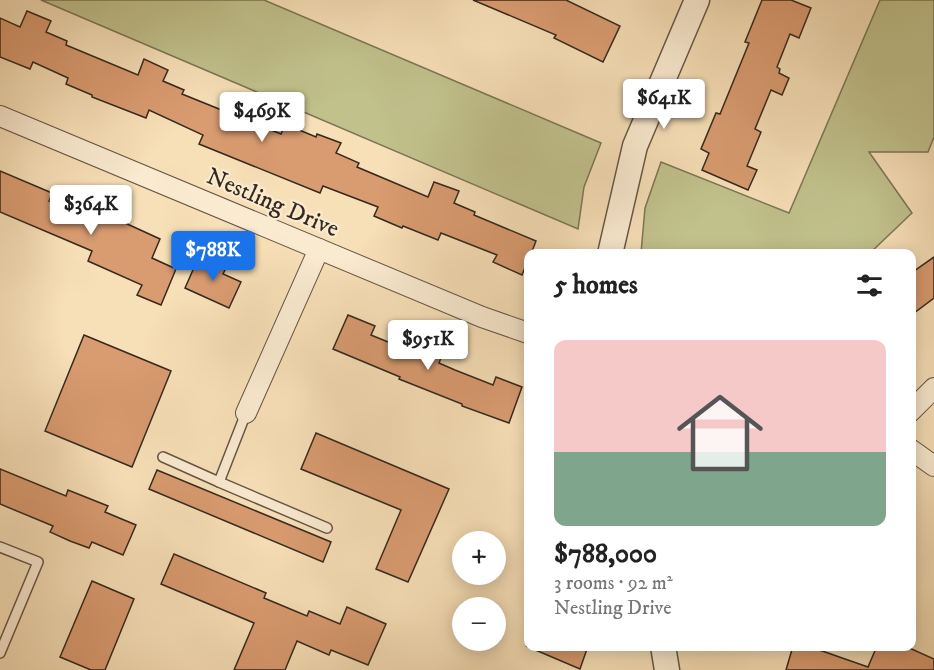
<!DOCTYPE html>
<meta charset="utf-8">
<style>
body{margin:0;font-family:"IM FELL DW Pica",serif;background:#f2f2f2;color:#222;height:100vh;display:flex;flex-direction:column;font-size:22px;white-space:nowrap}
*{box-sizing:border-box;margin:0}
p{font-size:20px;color:#767676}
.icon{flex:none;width:33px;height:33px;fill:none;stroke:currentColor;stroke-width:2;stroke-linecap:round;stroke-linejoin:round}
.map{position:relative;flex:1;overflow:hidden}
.details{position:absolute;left:524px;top:249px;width:392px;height:402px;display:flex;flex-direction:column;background:#fff;border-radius:12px;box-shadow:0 3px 15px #0003}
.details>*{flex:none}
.buttons{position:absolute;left:452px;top:531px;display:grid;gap:12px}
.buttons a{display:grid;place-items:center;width:54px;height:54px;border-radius:50%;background:#fff;box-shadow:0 3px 15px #0003;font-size:30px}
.price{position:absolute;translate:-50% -51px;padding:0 14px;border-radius:6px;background:#fff;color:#222;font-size:20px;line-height:39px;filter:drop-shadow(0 2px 3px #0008)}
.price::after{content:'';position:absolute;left:50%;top:36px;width:18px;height:14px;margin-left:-9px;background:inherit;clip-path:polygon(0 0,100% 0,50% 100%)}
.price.current{background:#1a73e8;color:#fff}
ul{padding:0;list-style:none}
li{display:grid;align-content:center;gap:12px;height:318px;padding:0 30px}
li+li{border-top:2px solid #e0e0e0}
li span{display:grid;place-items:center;height:186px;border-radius:12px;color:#555}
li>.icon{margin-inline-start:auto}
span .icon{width:108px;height:108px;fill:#fffc;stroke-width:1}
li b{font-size:26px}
h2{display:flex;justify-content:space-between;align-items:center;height:72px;padding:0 30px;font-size:26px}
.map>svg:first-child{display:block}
.green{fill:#c1c18c;stroke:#7b7556;stroke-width:1.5}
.building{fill:#d99b70;stroke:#35291f;stroke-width:1.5}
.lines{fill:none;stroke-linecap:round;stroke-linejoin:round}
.service-casing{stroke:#665645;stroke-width:12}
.minor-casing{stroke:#665645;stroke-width:22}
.tertiary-casing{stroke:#665645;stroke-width:27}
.service{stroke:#faead0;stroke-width:9}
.minor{stroke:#faead0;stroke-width:20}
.tertiary{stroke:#faead0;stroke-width:24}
.labels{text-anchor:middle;stroke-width:4.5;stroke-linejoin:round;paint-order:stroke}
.street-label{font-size:24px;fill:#35291f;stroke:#faead0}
</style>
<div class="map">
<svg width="934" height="670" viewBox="0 0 934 670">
<rect width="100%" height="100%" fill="#f7dfb7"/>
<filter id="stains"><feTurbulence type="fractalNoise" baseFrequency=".00333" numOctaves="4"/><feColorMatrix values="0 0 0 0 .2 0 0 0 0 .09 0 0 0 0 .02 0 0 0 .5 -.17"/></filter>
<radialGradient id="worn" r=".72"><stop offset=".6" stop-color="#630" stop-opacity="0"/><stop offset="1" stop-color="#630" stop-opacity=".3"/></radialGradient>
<!-- green -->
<g class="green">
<polygon points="41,0 264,0 601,143 584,187 578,229"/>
<polygon points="880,0 934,0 934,137 928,152 869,152 912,213 870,253 641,253 645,208 661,162 789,213"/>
</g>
<!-- building -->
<g class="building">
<polygon points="473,0 566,0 620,26 603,62 554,38 556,35"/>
<polygon points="762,0 791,0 811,8 799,38 790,34 777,67 780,69 779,73 789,78 782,95 771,90 755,129 761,132 747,166 757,170 748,190 702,170 709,153 701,149 716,113 720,114 749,43 745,42"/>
<polygon points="27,11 51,21 46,32 67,41 66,45 138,75 144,59 168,70 163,81 184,90 182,94 281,134 285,124 316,137 317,134 341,143 336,153 359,163 357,167 428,197 434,182 459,191 454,203 475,212 474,215 536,241 531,254 528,254 528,260 522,275 493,262 497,255 441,233 438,240 403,226 402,228 374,216 378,207 323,186 320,193 199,144 203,135 149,110 146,118 92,97 92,95 66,84 68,78 33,62 30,69 0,57 0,18 20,27"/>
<polygon points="0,171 52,193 49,201 95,220 99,211 160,239 152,258 176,269 161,305 137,295 142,285 88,261 92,251 0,212"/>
<polygon points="200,254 227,266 223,274 241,282 229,308 185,288"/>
<polygon points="934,257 934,298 910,316 910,274"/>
<polygon points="348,315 375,326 371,335 410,351 414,341 443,353 439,363 455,370 493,385 496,377 522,387 509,423 462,406 462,404 399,379 400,377 333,349"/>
<polygon points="84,335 171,371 132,467 45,431"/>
<polygon points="316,433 449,489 408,582 376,569 401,510 301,469"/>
<polygon points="0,469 66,496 68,490 108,506 105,512 136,525 123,555 92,542 89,548 70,541 50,532 53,526 0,504"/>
<polygon points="157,470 331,542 323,562 149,489"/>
<polygon points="174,554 266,593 264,598 307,616 309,611 340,624 347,607 386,624 368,665 331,650 329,655 297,641 285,670 234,670 254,623 161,584"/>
<polygon points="92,581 134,599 105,670 91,670 60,657"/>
<polygon points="526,646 588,646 580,669"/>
<polygon points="793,646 808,646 868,667 877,646 905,646 934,659 934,670 786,670"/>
</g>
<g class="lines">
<defs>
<g id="service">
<polyline points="246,413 219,482 327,528"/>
<polyline points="163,457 219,482"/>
<polyline points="0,547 38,562 0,653"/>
</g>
<g id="minor">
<polyline points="0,116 482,317 528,333"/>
<polyline points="910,412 934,388"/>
<polyline points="246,413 319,249"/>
<polyline points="910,449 934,466"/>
</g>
<g id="tertiary">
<polyline points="610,254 635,146 697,0"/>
<polyline points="663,646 667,670"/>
</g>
</defs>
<!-- service casing -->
<use href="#service" class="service-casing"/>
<!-- minor casing -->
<use href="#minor" class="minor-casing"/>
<!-- tertiary casing -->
<use href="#tertiary" class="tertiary-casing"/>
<!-- service -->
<use href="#service" class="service"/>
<!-- minor -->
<use href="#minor" class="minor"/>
<!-- tertiary -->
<use href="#tertiary" class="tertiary"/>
</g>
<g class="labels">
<!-- street labels -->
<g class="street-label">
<text transform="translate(273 202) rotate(23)" y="8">Nestling Drive</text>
</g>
</g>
<rect width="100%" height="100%" filter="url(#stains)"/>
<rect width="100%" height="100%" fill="url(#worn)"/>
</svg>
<div class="buttons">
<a>+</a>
<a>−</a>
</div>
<b class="price" style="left:664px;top:130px">$641K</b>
<b class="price" style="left:262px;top:143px">$469K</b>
<b class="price" style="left:91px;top:236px">$364K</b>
<b class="price current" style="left:213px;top:282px">$788K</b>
<b class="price" style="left:428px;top:371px">$951K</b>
<section class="details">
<h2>5 homes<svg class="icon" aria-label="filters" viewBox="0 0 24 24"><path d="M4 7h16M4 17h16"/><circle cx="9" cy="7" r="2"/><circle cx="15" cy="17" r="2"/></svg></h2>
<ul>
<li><span style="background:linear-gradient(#f6c9c9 60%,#7fa58c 0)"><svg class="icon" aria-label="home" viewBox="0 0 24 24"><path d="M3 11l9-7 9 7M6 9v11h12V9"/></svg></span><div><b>$788,000</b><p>3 rooms · 92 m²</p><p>Nestling Drive</p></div></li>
</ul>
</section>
</div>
